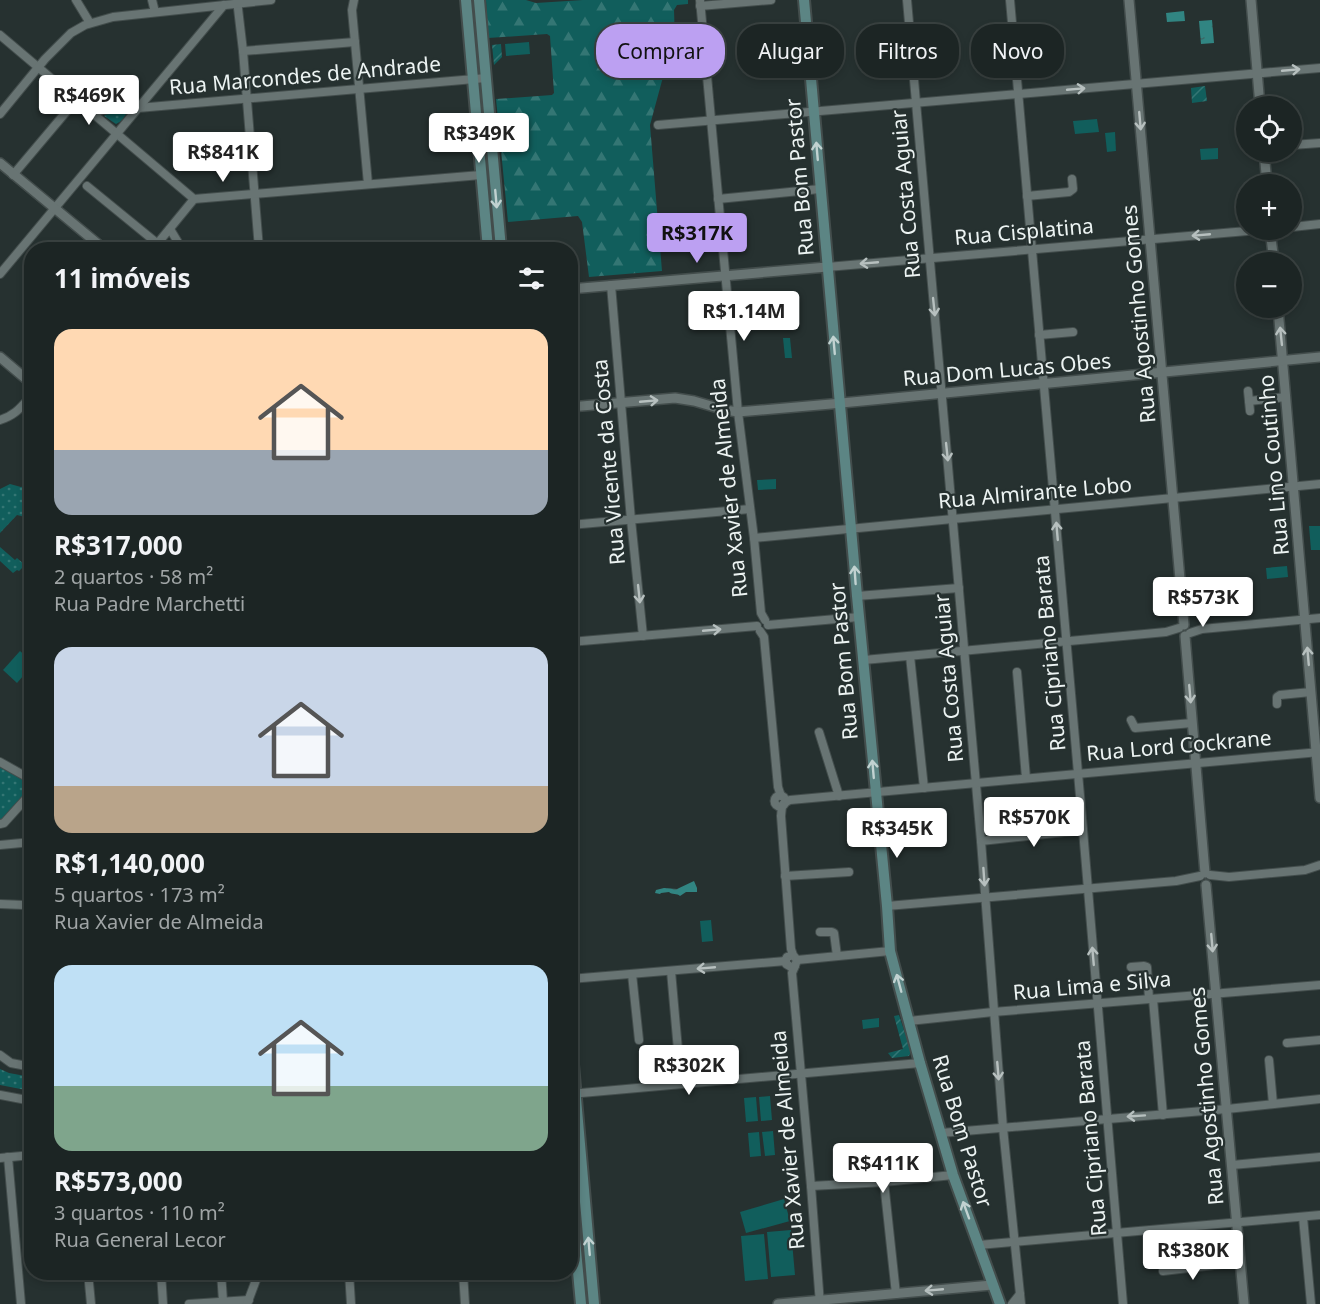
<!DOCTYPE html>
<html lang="pt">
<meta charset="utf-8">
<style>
body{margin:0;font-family:"Noto Sans",sans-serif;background:#252d2c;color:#f1f3f6;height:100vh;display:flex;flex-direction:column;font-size:22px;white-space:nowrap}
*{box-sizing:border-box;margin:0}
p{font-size:20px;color:#a0a5a6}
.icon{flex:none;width:33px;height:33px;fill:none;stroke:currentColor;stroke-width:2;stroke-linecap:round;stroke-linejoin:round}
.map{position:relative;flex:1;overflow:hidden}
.sheet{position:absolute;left:24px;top:242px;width:554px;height:1038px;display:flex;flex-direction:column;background:#1c2524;border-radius:24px;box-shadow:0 3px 9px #0003,0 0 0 2px #3a4241}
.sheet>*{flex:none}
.top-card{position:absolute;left:596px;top:24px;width:570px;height:54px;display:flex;gap:12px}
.fabs{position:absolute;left:1236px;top:96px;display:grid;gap:12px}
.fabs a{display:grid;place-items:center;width:66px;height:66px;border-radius:50%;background:#1c2524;box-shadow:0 3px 9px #0003,0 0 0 2px #3a4241;font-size:30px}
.price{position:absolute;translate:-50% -51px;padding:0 14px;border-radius:6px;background:#fff;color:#222;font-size:20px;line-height:39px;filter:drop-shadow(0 2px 3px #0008)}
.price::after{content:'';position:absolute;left:50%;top:36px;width:18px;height:14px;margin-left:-9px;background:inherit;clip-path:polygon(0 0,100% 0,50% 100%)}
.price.current{background:#bca0f2;color:#111}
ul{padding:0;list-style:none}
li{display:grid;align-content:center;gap:12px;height:318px;padding:0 30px}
li span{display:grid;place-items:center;height:186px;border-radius:18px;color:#555}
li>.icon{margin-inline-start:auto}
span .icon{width:108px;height:108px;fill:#fffc;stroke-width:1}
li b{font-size:26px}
h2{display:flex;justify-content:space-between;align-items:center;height:72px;padding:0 30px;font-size:26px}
.tag{padding:0 21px;border-radius:24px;background:#1c2524;box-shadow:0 3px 9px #0003,0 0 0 2px #3a4241;font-size:21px;line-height:54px}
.tag.current{background:#bca0f2;color:#111}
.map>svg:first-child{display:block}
.grass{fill:url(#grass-dots)}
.forest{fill:url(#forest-firs)}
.garden{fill:url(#garden-furrows)}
.pitch{fill:#115e5c}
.water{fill:url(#water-ripples)}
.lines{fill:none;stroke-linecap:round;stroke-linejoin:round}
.minor-casing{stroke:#434d4c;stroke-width:10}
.tertiary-casing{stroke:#434d4c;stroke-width:12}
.secondary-casing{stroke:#434d4c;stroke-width:14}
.minor{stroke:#687473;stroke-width:8}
.tertiary{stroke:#687473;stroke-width:9}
.secondary{stroke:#5c8584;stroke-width:10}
.oneway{stroke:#b7c0bf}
.oneway2{stroke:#c1d2d1}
.labels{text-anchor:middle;stroke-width:4.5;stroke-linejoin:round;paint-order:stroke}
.street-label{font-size:21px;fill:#ecf3f2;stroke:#263130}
</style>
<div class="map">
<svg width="1320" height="1304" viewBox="0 0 1320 1304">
<defs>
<pattern id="grass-dots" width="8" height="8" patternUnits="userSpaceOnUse" patternTransform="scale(1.5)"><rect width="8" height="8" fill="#115e5c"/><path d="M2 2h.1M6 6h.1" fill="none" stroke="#347674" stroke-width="1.8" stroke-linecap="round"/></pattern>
<pattern id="forest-firs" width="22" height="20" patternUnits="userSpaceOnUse" patternTransform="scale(1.5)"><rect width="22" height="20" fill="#115e5c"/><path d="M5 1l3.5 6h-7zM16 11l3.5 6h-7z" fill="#347674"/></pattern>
<pattern id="garden-furrows" width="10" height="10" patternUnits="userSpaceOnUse" patternTransform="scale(1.5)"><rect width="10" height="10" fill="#115e5c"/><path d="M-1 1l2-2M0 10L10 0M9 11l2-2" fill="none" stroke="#347674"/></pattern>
<pattern id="water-ripples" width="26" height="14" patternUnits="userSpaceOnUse" patternTransform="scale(1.5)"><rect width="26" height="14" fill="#318582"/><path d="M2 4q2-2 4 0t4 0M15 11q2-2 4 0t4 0" fill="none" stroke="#3b6a68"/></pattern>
</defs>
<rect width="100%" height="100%" fill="#263130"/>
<!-- grass -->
<g class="grass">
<polygon points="471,0 474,0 480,67 477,67"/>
<polygon points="478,87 482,87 496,249 493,249"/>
<path d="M125,111l2,1c-2,5 -6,10 -11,12l-12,-8 2,-3z"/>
<polygon points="31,483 31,509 25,517 17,515 0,533 0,489 10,484 21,487"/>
<polygon points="0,547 15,560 17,558 25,565 19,571 17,570 13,573 0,561"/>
<polygon points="0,764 32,782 31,791 0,823"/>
<polygon points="0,1069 9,1073 31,1077 31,1091 0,1085"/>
</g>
<!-- forest -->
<polygon class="forest" points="486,0 526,0 536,3 583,0 688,0 688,4 677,5 674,10 675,42 671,63 663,77 650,125 662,271 589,277 582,222 578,216 508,222 496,99 552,95 554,93 550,36 547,34 488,38"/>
<!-- garden -->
<g class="garden">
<polygon points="501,44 502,57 494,65 492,45"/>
<polygon points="1205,86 1207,101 1192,103 1191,88"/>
<polygon points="899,1015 911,1051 909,1056 892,1058 888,1053 903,1049 894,1016"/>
</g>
<!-- pitch -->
<g class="pitch">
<polygon points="529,42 530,54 506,56 505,44"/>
<polygon points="1097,119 1099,132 1075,134 1073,121"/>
<polygon points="1115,132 1116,151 1107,152 1105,133"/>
<polygon points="1218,148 1218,159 1201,160 1200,149"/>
<polygon points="783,338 790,338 792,358 785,358"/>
<polygon points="776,479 776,489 758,490 757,480"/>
<polygon points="1320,526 1320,550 1311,550 1309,526"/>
<polygon points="1287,566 1288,577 1267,579 1266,568"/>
<polygon points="20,651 31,661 31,667 17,683 3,670"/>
<polygon points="711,920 713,941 702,942 700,921"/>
<polygon points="879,1018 879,1027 863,1029 862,1020"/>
<polygon points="770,1096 772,1120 761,1121 759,1097"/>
<polygon points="756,1097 758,1121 746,1122 744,1098"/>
<polygon points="773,1131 775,1155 765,1156 762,1132"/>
<polygon points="759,1132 761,1156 750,1157 748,1133"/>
<polygon points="784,1199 790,1221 746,1233 740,1212"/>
<polygon points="791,1230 795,1275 771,1277 767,1232"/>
<polygon points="764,1234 768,1279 745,1281 741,1236"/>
</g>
<!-- water -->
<g class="water">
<polygon points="1184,11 1185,21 1167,22 1166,13"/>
<polygon points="1212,20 1214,43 1201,44 1199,21"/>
<path d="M694,881l3,7v4h-11l-6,4c-3,-3 -8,-1 -11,-4l-8,1 -1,1 -5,-1 1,-3 8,-2 13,1z"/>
</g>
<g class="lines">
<defs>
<g id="minor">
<polyline points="76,0 90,23"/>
<polyline points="152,0 155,12"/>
<polyline points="237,0 243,51 259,249"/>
<polyline points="354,0 352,10 368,184"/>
<polyline points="700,0 738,412 754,538 761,613 765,620"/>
<polyline points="907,0 981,841 1003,1128 1021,1304"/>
<polyline points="1010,0 1083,830 1123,1304"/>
<polyline points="700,6 771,0"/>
<polyline points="0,35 194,199"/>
<polyline points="243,51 355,42"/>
<polyline points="981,55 1014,52"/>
<path d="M93,113c15,-5 30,-7 45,-5l348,-30"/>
<polyline points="0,114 45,59 71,33 85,25 113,17 271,0"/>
<polyline points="658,125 1320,68"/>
<polyline points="1292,145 1320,143"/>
<polyline points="13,175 77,99"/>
<polyline points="87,186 158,244"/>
<polyline points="1027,196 1069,192 1073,189 1072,179"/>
<polyline points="194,199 481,175"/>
<polyline points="718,199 820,189"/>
<polyline points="1292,227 1320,224"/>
<polyline points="170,229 182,249"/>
<polyline points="153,249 194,199"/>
<polyline points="827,267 1259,230"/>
<polyline points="0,274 224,5"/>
<polyline points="611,285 631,520 643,636"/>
<polyline points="1039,335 1073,332"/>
<polyline points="1248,391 1250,411"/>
<polyline points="1249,401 1286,397"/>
<path d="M0,420c16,-5 21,-13 32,-25"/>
<polyline points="570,525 750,509"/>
<polyline points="754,538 1320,484"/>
<polyline points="857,596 959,588"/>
<polyline points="768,625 859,617"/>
<polyline points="760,631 764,637 778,787 781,796"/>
<polyline points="1190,633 1202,629 1320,618"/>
<polyline points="570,642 757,626"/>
<polyline points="910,656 924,788"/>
<polyline points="864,660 1166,632 1179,628"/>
<polyline points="1017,672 1026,778"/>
<polyline points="1277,704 1277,697 1280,695 1311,692"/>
<polyline points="1131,720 1135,728 1192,723"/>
<polyline points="819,732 839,796"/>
<polyline points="0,762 32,780"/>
<circle cx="780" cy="801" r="5.5"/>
<polyline points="784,803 790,800 1320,752"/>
<polyline points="782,806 781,816 791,949 793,955 797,960 795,966 791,967 786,964 786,959 787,957 793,955"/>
<polyline points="0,824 4,823 32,792"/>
<polyline points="981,841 1083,830"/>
<polyline points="0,845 32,842"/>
<polyline points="1210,875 1229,877 1305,870 1320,865"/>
<polyline points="785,876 849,872"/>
<polyline points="0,904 24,905 32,907"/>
<polyline points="887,906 1176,881 1200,876"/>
<polyline points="820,932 832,932 834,933 837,956"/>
<polyline points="797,960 890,951"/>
<polyline points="795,966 792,973 811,1186 820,1304"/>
<polyline points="1131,967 1144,966 1147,967 1149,999"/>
<polyline points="671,971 681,1084"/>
<polyline points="632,974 639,1040"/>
<polyline points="570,979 786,961"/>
<polyline points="1153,999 1163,1115"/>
<polyline points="909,1021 993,1012 1320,985"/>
<polyline points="1287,1043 1320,1040"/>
<polyline points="0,1055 11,1063 32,1067"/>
<polyline points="1269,1060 1273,1104"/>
<polyline points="570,1094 920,1063"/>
<polyline points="0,1095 32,1101"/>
<polyline points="941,1133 1227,1109 1320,1099"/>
<polyline points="8,1157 21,1304"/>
<polyline points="0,1158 32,1155"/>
<polyline points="1232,1165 1320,1157"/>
<polyline points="884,1182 896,1294"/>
<polyline points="811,1186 884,1182 953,1175"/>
<polyline points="1303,1217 1311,1304"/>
<polyline points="979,1245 1320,1215"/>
<polyline points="1163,1271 1240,1262"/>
<polyline points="88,1272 91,1304"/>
<polyline points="161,1272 163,1304"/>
<polyline points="221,1272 223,1301"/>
<polyline points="349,1272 351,1304"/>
<polyline points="463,1272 465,1304"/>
<polyline points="189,1304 249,1300"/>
<polyline points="247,1304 259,1272"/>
<polyline points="1012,1304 1020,1294"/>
</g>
<g id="tertiary">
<polyline points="1129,0 1184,625"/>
<polyline points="1251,0 1260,106"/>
<polyline points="1264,152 1267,184"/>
<polyline points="0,163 104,249"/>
<polyline points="1270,230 1274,262"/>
<polyline points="570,289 827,267"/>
<polyline points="1278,308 1320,798"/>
<polyline points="0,357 32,384"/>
<polyline points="570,407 675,398 694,401 725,410 738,412 831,404 1320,357"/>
<polyline points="1185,636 1205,873"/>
<polyline points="1206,885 1244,1304"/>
<polyline points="778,1304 992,1285"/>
</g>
<g id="secondary">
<polyline points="466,0 488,249"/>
<polyline points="479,0 501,249"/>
<polyline points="804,0 857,596 887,906 890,951 920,1063 953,1175 1000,1304"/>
<polyline points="570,1030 594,1304"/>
<polyline points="570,1185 581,1304"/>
</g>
</defs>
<!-- minor casing -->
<use href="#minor" class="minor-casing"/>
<!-- tertiary casing -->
<use href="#tertiary" class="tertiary-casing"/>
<!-- secondary casing -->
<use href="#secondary" class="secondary-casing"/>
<!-- minor -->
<use href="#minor" class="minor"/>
<!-- tertiary -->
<use href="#tertiary" class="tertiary"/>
<!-- secondary -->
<use href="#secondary" class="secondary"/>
</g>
<!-- one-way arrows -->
<defs><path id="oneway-shaft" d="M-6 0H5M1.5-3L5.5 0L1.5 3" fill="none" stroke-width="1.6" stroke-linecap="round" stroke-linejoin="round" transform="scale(1.5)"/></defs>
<g class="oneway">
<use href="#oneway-shaft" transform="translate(1291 70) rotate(-5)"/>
<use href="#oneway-shaft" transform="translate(1076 89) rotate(-5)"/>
<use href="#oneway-shaft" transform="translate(1140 121) rotate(85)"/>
<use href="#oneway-shaft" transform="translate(1201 235) rotate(175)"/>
<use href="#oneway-shaft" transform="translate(869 263) rotate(175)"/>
<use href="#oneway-shaft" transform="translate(934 307) rotate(84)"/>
<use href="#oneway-shaft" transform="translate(1281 336) rotate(-96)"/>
<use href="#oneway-shaft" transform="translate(649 401) rotate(-5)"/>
<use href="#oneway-shaft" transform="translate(947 452) rotate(84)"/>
<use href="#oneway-shaft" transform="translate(1057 531) rotate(-95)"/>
<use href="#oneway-shaft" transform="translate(639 594) rotate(84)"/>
<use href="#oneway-shaft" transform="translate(712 630) rotate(-5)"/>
<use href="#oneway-shaft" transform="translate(1308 656) rotate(-95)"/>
<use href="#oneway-shaft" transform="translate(1190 694) rotate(85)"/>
<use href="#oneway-shaft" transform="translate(984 877) rotate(86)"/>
<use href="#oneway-shaft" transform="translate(1212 943) rotate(85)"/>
<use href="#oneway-shaft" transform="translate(1093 956) rotate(-95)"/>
<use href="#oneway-shaft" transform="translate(706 968) rotate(175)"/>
<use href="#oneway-shaft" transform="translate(998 1071) rotate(85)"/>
<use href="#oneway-shaft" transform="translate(1136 1116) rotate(176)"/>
<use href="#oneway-shaft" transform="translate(934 1290) rotate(175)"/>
</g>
<g class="oneway2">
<use href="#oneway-shaft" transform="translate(817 151) rotate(-95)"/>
<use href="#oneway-shaft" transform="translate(496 199) rotate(85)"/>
<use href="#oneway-shaft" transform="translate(834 345) rotate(-95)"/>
<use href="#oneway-shaft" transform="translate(855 575) rotate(-94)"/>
<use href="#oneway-shaft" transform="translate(873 769) rotate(-95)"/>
<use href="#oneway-shaft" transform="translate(899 983) rotate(-105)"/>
<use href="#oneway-shaft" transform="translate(966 1210) rotate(-110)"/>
<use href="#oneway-shaft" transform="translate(589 1246) rotate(-95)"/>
</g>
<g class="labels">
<!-- street labels -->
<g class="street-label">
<text transform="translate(305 76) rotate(-5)" y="7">Rua Marcondes de Andrade</text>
<text transform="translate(800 177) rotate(-95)" y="7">Rua Bom Pastor</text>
<text transform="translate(906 194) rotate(-95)" y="7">Rua Costa Aguiar</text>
<text transform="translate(1024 232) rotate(-5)" y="7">Rua Cisplatina</text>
<text transform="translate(1139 314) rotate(-95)" y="7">Rua Agostinho Gomes</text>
<text transform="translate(1007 370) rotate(-5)" y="7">Rua Dom Lucas Obes</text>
<text transform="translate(609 462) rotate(-95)" y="7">Rua Vicente da Costa</text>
<text transform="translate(1274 465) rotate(-95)" y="7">Rua Lino Coutinho</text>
<text transform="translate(729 488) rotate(-96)" y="7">Rua Xavier de Almeida</text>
<text transform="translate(1035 493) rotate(-5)" y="7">Rua Almirante Lobo</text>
<text transform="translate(1050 653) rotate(-95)" y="7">Rua Cipriano Barata</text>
<text transform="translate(844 661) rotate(-95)" y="7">Rua Bom Pastor</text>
<text transform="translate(949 678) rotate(-95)" y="7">Rua Costa Aguiar</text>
<text transform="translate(1179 746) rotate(-5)" y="7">Rua Lord Cockrane</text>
<text transform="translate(1092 986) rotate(-5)" y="7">Rua Lima e Silva</text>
<text transform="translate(1207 1096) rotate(-95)" y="7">Rua Agostinho Gomes</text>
<text transform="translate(962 1131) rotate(73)" y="7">Rua Bom Pastor</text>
<text transform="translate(1091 1138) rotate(-95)" y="7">Rua Cipriano Barata</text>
<text transform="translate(788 1140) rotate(-95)" y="7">Rua Xavier de Almeida</text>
</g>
</g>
</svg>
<div class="fabs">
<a><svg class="icon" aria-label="locate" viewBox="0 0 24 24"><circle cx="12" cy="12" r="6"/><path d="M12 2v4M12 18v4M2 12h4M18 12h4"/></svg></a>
<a>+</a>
<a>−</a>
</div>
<b class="price" style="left:89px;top:126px">R$469K</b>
<b class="price" style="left:479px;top:164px">R$349K</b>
<b class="price" style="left:223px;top:183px">R$841K</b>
<b class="price current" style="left:697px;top:264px">R$317K</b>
<b class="price" style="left:744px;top:342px">R$1.14M</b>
<b class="price" style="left:1203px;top:628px">R$573K</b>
<b class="price" style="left:1034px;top:848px">R$570K</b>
<b class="price" style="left:897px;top:859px">R$345K</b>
<b class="price" style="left:689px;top:1096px">R$302K</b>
<b class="price" style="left:883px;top:1194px">R$411K</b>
<b class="price" style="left:1193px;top:1281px">R$380K</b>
<div class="top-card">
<a class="tag current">Comprar</a>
<a class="tag">Alugar</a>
<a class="tag">Filtros</a>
<a class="tag">Novo</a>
</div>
<section class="sheet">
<h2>11 imóveis<svg class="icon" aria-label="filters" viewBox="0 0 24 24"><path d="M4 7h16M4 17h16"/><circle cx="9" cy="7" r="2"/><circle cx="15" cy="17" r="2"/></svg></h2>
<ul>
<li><span style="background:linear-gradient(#ffd9b3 65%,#9aa5b1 0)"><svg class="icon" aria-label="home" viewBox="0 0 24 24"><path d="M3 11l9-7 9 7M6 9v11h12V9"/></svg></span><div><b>R$317,000</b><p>2 quartos · 58 m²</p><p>Rua Padre Marchetti</p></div></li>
<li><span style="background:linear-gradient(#c9d6e8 75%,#b9a48a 0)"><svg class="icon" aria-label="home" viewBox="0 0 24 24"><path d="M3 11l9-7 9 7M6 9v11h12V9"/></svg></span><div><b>R$1,140,000</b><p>5 quartos · 173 m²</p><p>Rua Xavier de Almeida</p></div></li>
<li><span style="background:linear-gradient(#bfe0f5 65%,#7fa58c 0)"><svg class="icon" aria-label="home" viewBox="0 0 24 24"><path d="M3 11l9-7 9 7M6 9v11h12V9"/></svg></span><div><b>R$573,000</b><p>3 quartos · 110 m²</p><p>Rua General Lecor</p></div></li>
</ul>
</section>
</div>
